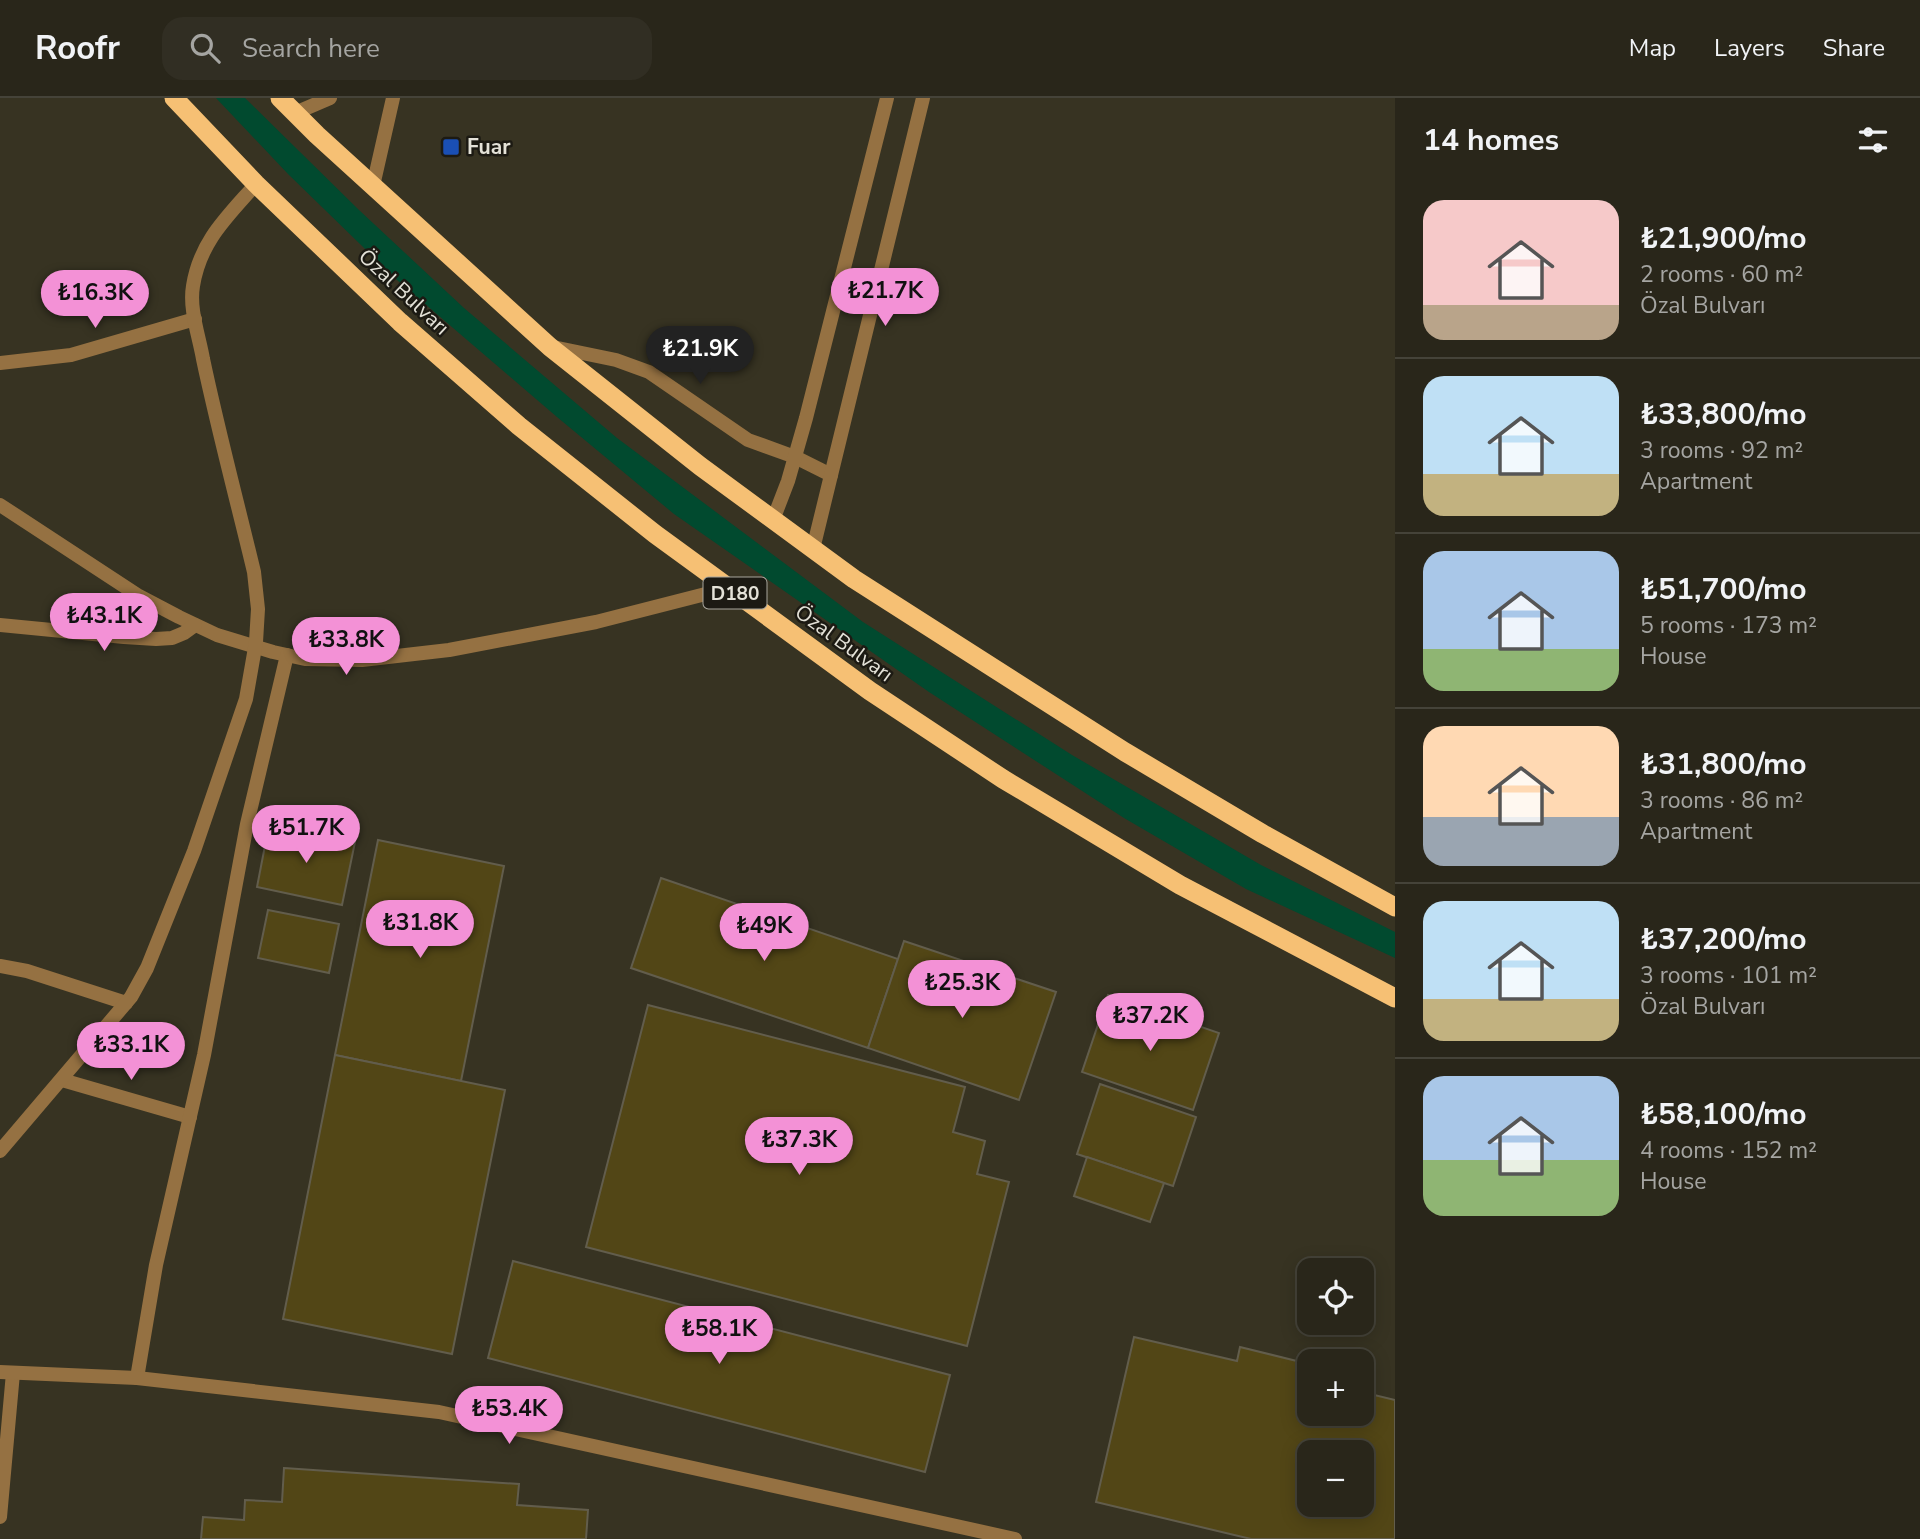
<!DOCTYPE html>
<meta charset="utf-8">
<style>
body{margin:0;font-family:"Nunito Sans",sans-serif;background:#312e23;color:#f1f3f6;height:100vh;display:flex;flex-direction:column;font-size:26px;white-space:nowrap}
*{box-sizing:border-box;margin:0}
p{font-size:23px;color:#a5a5a2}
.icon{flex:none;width:38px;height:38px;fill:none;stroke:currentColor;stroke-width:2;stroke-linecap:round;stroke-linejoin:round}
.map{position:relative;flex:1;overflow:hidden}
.details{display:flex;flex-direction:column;background:#29261a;width:525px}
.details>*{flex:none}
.tools{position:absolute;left:1297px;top:1160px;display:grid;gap:14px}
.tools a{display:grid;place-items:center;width:77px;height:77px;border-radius:14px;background:#29261a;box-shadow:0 4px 18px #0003,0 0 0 2px #454339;font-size:35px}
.price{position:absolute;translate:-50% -60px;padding:0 16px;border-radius:24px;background:#f391d6;color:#111;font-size:23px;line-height:46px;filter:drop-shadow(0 2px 4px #0008)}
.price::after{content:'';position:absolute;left:50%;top:42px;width:21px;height:16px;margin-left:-10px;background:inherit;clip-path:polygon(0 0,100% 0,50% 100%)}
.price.selected{background:#222;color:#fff}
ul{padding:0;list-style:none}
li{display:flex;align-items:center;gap:21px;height:175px;padding:0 28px}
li+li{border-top:2px solid #454339}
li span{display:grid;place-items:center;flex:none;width:196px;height:140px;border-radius:21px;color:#555}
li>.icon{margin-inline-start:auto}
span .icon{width:84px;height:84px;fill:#fffc;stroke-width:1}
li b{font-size:30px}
h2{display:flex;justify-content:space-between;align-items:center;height:84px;padding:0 28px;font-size:30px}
header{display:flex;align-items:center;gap:42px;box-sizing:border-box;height:98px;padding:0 35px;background:#29261a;border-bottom:2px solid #454339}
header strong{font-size:33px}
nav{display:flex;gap:38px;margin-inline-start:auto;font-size:24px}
.search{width:490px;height:63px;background:#312e23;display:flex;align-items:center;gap:18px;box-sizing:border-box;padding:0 24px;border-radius:21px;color:#a5a5a2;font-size:26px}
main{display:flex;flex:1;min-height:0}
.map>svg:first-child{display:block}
.green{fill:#014a2f}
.building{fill:#524616;stroke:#625d4c;stroke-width:2;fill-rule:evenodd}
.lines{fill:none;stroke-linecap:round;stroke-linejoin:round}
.minor{stroke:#957142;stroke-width:14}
.tertiary{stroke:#957142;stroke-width:14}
.trunk{stroke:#f6c074;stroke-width:19}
.transit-dot{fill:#1a4fb4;stroke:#1c1a13;stroke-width:2.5}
.labels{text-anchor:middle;stroke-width:5;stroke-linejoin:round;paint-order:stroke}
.shield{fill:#1c1a13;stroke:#a8a69d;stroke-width:2}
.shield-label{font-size:19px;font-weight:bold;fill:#e4e2d8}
.poi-label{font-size:21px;font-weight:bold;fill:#e4e2d8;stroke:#1c1a13;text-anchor:start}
.street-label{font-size:21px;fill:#e4e2d8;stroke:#1c1a13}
</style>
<header>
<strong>Roofr</strong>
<div class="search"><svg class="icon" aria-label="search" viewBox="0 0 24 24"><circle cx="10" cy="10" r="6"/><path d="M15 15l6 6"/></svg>Search here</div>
<nav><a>Map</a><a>Layers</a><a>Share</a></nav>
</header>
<main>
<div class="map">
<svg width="1395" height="1441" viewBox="0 0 1395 1441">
<rect width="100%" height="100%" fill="#373322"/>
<!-- green -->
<polygon class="green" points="216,0 245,0 359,112 464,210 617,340 863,524 1072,657 1261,767 1395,834 1395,860 1246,791 1124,720 929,594 674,416 557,319 397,182 288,76"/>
<!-- building -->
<g class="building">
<polygon points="269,727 355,744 342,807 257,789"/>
<polygon points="378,742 504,768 461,983 335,957"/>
<polygon points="661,780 898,861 868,950 631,870"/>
<polygon points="268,812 339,826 329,875 258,860"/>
<polygon points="904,843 1056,894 1019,1002 868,950"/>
<polygon points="1108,897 1219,935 1193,1012 1082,974"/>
<polygon points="648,907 965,989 953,1034 985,1043 977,1076 1009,1084 967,1248 586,1149"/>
<polygon points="335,957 505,992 452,1256 283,1221"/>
<polygon points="1100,986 1196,1019 1173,1088 1077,1056"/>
<polygon points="1087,1059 1164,1085 1150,1124 1074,1098"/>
<polygon points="513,1163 950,1277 925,1374 488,1260"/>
<path d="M1134,1239l103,24 3,-14 69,17v50h53v-22l33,8v139h-144l-155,-37zM1309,1354h53v53h-53z"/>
<polygon points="284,1370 519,1386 517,1407 588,1412 586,1441 201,1441 203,1419 244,1422 245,1402 282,1404"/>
</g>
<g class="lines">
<!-- minor -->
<g class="minor">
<polyline points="295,15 330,0"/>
<polyline points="373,88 393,0"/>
<polyline points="553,249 616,262 649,274 748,342 795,359 831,377"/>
<polyline points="0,265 71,257 195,221"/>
<polyline points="0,407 139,498 179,519 217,537 273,554 305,561 362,562 449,552 596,524 729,490"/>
<polyline points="773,422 788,383 806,320 887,0"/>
<polyline points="813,451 923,0"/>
<polyline points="0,527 124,539 156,541 172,540 184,535 195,527"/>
<polyline points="0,868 27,873 126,905"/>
<polyline points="62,982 190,1019"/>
<path d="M0,1053l131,-154 16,-29 47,-117 52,-152 10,-57 2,-33 -4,-37c-17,-71 -36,-142 -51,-213 -4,-23 -14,-50 -10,-73 7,-45 35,-70 63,-102"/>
<polyline points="137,1280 156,1167 204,957 247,726 287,557"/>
<polyline points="0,1419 13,1275"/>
</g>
<!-- tertiary -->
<polyline class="tertiary" points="0,1274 137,1280 439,1314 1015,1441"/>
<!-- trunk -->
<g class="trunk">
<polyline points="174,0 256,86 400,224 519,328 655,436 870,593 1003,681 1180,787 1395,900"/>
<polyline points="280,0 317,37 550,249 700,368 854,481 1125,654 1263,736 1395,809"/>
</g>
</g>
<!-- markers -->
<rect class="transit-dot" x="442" y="40" width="18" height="18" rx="3.5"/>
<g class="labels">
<!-- shield labels -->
<rect class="shield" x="703.5" y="479.5" width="63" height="31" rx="5"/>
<g class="shield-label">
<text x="735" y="502">D180</text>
</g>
<!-- poi labels -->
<g class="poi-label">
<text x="467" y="56">Fuar</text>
</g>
<!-- street labels -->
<g class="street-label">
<text transform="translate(404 194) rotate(43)" y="7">Özal Bulvarı</text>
<text transform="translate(844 545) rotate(36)" y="7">Özal Bulvarı</text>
</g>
</g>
</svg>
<div class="tools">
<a><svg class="icon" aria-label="locate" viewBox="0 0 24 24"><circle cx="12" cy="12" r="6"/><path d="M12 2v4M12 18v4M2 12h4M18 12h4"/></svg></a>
<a>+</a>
<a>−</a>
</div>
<b class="price" style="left:885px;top:230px">₺21.7K</b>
<b class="price" style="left:95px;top:232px">₺16.3K</b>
<b class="price selected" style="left:700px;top:288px">₺21.9K</b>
<b class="price" style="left:104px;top:555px">₺43.1K</b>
<b class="price" style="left:346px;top:579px">₺33.8K</b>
<b class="price" style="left:306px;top:767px">₺51.7K</b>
<b class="price" style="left:420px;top:862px">₺31.8K</b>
<b class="price" style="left:764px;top:865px">₺49K</b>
<b class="price" style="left:962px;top:922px">₺25.3K</b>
<b class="price" style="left:1150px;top:955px">₺37.2K</b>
<b class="price" style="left:131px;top:984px">₺33.1K</b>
<b class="price" style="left:799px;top:1079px">₺37.3K</b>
<b class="price" style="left:719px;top:1268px">₺58.1K</b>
<b class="price" style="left:509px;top:1348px">₺53.4K</b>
</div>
<section class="details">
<h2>14 homes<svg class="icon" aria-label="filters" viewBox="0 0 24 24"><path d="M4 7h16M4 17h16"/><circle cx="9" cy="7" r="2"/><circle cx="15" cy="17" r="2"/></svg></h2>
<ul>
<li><span style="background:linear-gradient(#f6c9c9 75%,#b9a48a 0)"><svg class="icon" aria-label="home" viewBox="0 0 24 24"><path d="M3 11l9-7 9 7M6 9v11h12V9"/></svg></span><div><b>₺21,900/mo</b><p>2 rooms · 60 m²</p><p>Özal Bulvarı</p></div></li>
<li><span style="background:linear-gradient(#bfe0f5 70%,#c2b280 0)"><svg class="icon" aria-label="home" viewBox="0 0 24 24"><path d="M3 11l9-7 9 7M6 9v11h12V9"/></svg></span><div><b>₺33,800/mo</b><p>3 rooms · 92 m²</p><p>Apartment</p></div></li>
<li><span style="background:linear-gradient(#a9c7e8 70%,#8fb573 0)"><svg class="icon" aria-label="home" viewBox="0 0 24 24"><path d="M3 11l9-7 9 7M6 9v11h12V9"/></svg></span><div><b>₺51,700/mo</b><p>5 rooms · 173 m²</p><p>House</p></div></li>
<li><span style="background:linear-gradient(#ffd9b3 65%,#9aa5b1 0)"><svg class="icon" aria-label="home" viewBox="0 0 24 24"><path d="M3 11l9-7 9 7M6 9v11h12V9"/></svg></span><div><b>₺31,800/mo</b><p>3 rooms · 86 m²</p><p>Apartment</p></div></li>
<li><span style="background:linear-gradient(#bfe0f5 70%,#c2b280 0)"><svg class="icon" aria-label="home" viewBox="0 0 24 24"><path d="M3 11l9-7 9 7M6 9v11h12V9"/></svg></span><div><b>₺37,200/mo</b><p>3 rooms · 101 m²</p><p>Özal Bulvarı</p></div></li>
<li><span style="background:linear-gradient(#a9c7e8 60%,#8fb573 0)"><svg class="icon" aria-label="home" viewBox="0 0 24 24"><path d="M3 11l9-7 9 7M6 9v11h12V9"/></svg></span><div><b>₺58,100/mo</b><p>4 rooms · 152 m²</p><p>House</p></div></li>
</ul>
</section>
</main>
